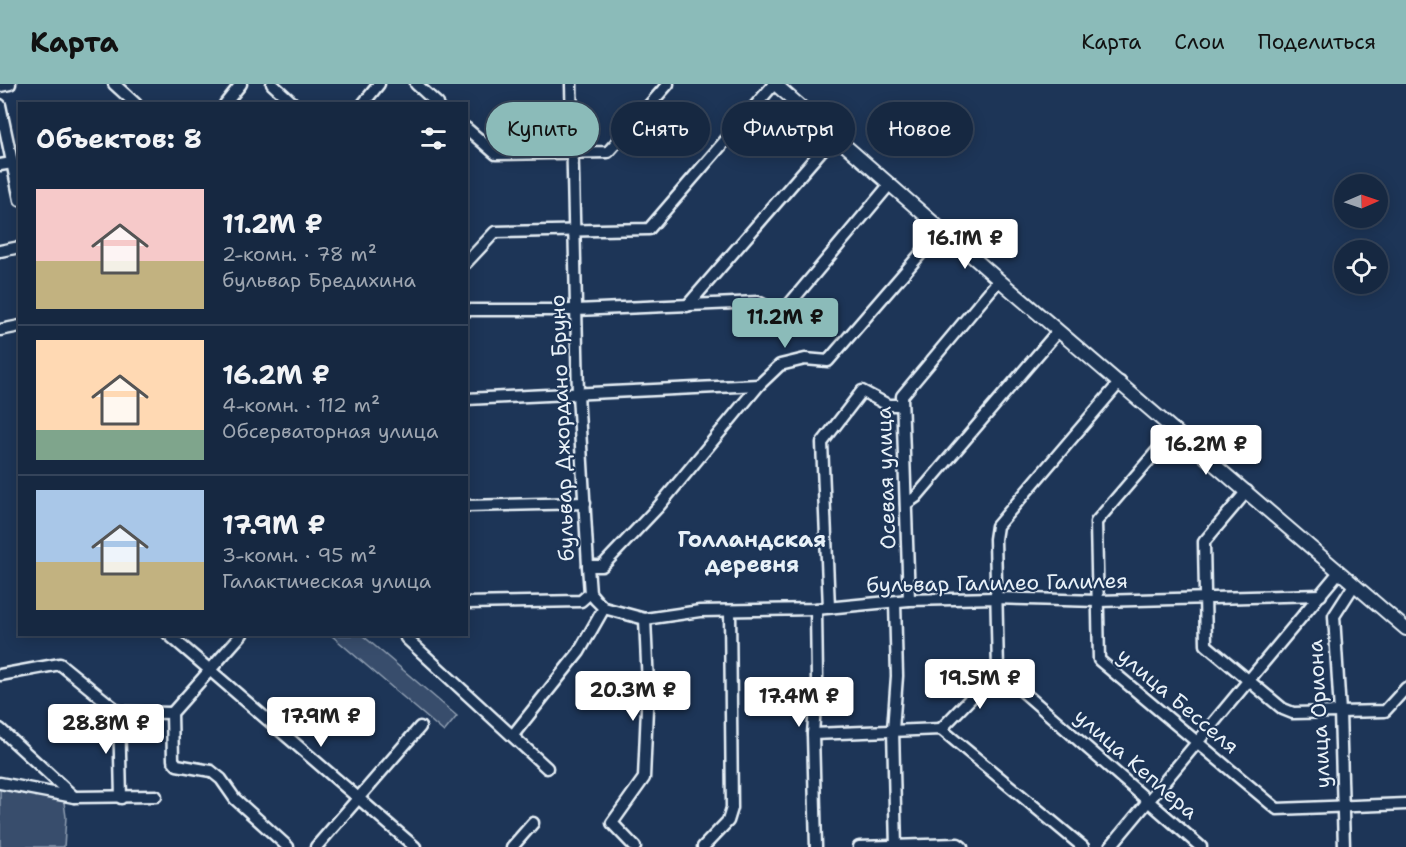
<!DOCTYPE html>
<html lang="ru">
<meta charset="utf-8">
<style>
body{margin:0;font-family:"Shantell Sans",sans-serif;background:#23344c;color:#f1f3f6;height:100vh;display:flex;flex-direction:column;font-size:22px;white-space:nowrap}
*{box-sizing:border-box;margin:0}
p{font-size:20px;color:#9ea6b1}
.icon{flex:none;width:33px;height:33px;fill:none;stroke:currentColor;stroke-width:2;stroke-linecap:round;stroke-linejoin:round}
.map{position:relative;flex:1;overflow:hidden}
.drawer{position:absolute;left:18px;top:18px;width:450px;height:534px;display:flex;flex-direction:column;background:#162841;border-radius:0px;box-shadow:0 3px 15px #0003,0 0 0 2px #35445a}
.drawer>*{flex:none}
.top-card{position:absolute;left:486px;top:18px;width:570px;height:54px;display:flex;gap:12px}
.needle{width:39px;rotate:88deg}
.controls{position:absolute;left:1334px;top:90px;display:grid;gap:12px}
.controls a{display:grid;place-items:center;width:54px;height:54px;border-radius:50%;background:#162841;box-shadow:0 3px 15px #0003,0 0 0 2px #35445a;font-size:30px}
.price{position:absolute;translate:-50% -51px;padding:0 14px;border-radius:6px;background:#fff;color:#222;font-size:20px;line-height:39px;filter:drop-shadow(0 2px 3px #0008)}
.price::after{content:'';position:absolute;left:50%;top:36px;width:18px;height:14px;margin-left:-9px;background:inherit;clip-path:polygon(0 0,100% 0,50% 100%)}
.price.selected{background:#8bbbb9;color:#111}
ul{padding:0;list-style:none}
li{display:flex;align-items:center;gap:18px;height:150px;padding:0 18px}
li+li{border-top:2px solid #35445a}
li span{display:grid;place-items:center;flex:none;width:168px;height:120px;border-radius:0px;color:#555}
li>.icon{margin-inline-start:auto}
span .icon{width:72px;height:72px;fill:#fffc;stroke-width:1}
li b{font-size:26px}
h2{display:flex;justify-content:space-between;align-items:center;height:72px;padding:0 18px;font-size:26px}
.tag{padding:0 21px;border-radius:27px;background:#162841;box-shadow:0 3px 15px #0003,0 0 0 2px #35445a;font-size:21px;line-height:54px}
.tag.selected{background:#8bbbb9;color:#111}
header{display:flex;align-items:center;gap:36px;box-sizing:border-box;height:84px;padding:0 30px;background:#8bbbb9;color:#111}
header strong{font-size:28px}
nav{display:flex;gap:33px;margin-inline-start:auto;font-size:21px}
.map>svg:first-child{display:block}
.green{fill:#374d6c;stroke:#909fb2;stroke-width:1.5}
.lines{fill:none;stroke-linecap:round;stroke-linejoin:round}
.minor-casing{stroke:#e8f1f8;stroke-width:15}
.major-casing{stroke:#e8f1f8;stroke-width:16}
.minor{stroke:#1d3557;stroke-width:10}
.major{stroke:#1d3557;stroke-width:12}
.labels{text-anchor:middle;stroke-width:4.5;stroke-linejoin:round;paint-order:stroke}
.street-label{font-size:21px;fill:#e8f1f8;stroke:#1d3557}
.neighbourhood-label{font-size:22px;font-weight:bold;fill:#e8f1f8;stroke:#1d3557}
</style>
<header>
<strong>Карта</strong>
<nav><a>Карта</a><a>Слои</a><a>Поделиться</a></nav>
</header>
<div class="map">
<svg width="1406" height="763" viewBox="0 0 1406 763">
<rect width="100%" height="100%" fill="#1d3557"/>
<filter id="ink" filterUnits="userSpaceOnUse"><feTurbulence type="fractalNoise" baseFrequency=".0167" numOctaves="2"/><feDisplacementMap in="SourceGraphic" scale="12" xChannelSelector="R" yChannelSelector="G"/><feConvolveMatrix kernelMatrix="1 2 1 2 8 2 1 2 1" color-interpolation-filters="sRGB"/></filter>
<g filter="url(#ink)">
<!-- green -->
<g class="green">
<polygon points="331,551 362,551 457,632 444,648"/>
<polygon points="0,699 63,711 66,733 64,763 0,763"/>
</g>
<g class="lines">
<defs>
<g id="minor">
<polyline points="114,0 136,20"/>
<polyline points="272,0 294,20"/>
<polyline points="416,0 438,20"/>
<polyline points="571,0 578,310 588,482 590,509 596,516 604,524 645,535 700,527 816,525 909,516 995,514 1098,517 1321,511"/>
<polyline points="0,2 10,0"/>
<polyline points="225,20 241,0"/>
<polyline points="363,20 379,0"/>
<polyline points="0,21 20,116"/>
<polyline points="466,44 496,70 608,68 668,0"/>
<polyline points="0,81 12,79"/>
<polyline points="0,167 20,163"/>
<polyline points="466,179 495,148 649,145 774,0"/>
<polyline points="687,222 835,51"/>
<polyline points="466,226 576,226 758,218 781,230 890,100"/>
<polyline points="0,246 20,242"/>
<polyline points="1120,298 997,442 995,455 998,586 1201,763"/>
<polyline points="466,315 759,301"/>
<polyline points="1175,346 1096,438 1099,576 1277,725 1406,720"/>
<polyline points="1247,407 1204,458 1206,561 1283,625 1293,629 1385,627 1406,604"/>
<polyline points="906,420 916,413 1058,247"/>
<polyline points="466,422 585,419"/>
<polyline points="588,482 602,482 606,478 659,422 759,301 780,281 805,275 828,277 942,145"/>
<polyline points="909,516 902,312 999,196"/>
<polyline points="895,518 897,592 893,646 896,763"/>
<polyline points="466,519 581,517 590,509"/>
<polyline points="829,523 822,359 862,307 888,321 901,321"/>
<polyline points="816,525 817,595 813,650 816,763"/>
<polyline points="168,550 415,763"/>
<polyline points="242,550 172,629 173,676 177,681 211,687 221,695 235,715 288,763"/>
<polyline points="409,550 406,554 547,684"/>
<polyline points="0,591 60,580 119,628"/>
<polyline points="119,628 121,714"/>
<polyline points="119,628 172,629"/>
<polyline points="0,645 74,713"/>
<polyline points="941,645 998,586"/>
<polyline points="813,650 941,645 1083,763"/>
<polyline points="513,651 579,568 604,524"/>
<polyline points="0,699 74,713 156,712"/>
<polyline points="316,763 420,643"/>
<polyline points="512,763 533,739"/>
<polyline points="635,763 612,739 644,694 648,601 645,535"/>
<polyline points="703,763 728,737 732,724 730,527"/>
<polyline points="859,763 958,760 962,763"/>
<polyline points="1110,763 1339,488"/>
<polyline points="1344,763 1340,628 1334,532 1354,501"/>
</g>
<polyline id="major" points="775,0 999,196 1406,545"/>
</defs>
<!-- minor casing -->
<use href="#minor" class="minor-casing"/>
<!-- major casing -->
<use href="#major" class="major-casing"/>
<!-- minor -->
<use href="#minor" class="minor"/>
<!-- major -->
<use href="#major" class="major"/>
</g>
</g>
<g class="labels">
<!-- street labels -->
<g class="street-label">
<text transform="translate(562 344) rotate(-92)" y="7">бульвар Джордано Бруно</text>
<text transform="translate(886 394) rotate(-92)" y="7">Осевая улица</text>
<text transform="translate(997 499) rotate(-1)" y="7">бульвар Галилео Галилея</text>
<text transform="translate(1178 617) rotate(40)" y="7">улица Бесселя</text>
<text transform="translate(1319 630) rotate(-93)" y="7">улица Ориона</text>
<text transform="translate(1136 680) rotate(41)" y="7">улица Кеплера</text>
</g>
<!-- neighbourhood labels -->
<g class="neighbourhood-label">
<text x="752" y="463">Голландская<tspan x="752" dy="25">деревня</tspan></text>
</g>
</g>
</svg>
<div class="controls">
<a><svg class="needle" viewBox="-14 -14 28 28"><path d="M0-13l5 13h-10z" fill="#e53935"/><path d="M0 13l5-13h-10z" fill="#9ea6b1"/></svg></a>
<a><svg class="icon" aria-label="locate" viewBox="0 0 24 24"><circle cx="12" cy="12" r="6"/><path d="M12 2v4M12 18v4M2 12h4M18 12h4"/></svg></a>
</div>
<b class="price" style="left:965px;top:186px">16.1M ₽</b>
<b class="price selected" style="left:785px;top:265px">11.2M ₽</b>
<b class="price" style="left:1206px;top:392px">16.2M ₽</b>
<b class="price" style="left:980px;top:626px">19.5M ₽</b>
<b class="price" style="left:633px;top:638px">20.3M ₽</b>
<b class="price" style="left:799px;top:644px">17.4M ₽</b>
<b class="price" style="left:321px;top:664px">17.9M ₽</b>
<b class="price" style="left:106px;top:671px">28.8M ₽</b>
<div class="top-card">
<a class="tag selected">Купить</a>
<a class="tag">Снять</a>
<a class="tag">Фильтры</a>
<a class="tag">Новое</a>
</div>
<section class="drawer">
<h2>Объектов: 8<svg class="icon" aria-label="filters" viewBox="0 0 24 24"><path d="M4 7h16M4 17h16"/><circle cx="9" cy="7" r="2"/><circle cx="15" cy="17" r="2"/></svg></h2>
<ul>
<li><span style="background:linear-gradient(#f6c9c9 60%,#c2b280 0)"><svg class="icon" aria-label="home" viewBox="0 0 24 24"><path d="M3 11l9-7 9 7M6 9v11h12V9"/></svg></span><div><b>11.2M ₽</b><p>2-комн. · 78 m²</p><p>бульвар Бредихина</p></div></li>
<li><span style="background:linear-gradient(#ffd9b3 75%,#7fa58c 0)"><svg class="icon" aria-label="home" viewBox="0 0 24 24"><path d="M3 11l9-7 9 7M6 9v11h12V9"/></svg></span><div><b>16.2M ₽</b><p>4-комн. · 112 m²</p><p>Обсерваторная улица</p></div></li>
<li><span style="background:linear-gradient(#a9c7e8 60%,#c2b280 0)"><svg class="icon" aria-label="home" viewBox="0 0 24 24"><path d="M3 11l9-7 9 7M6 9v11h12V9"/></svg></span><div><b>17.9M ₽</b><p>3-комн. · 95 m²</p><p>Галактическая улица</p></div></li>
</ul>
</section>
</div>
